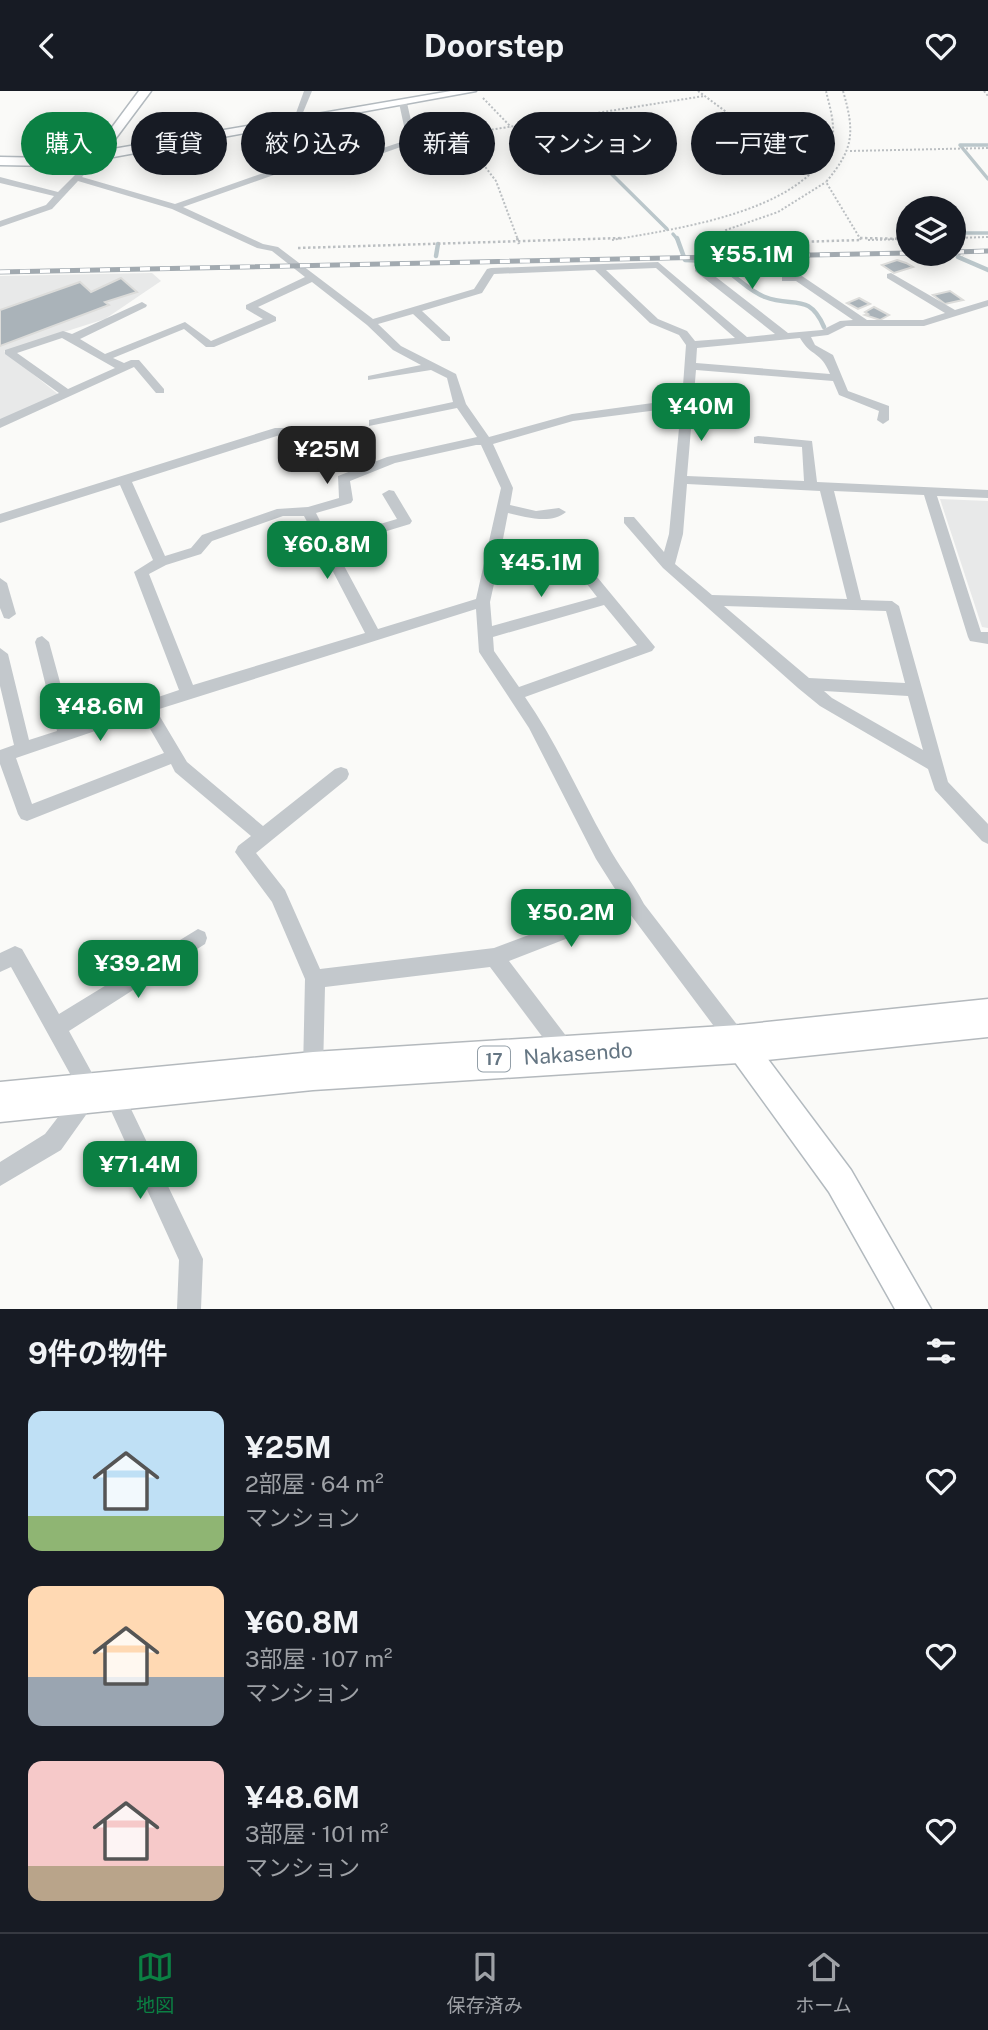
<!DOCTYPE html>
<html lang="ja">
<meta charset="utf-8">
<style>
body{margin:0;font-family:"Public Sans","Noto Sans JP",sans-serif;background:#20242c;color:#f1f3f6;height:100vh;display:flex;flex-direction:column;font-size:26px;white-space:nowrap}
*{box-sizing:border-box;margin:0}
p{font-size:23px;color:#9ea1a6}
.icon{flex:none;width:38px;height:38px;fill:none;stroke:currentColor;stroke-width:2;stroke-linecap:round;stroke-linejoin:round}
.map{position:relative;height:1218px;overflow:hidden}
.panel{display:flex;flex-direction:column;background:#171b24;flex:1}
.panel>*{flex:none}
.top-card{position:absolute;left:21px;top:21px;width:947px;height:63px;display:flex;gap:14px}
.fabs{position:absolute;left:896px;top:105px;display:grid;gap:14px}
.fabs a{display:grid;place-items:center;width:70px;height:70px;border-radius:50%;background:#171b24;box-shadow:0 4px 18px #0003;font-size:35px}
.price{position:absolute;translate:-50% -60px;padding:0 16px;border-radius:14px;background:#0b8043;color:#fff;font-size:23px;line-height:46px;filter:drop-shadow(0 2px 4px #0008)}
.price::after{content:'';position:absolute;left:50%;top:42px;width:21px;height:16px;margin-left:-10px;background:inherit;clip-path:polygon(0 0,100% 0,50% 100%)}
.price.on{background:#222;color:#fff}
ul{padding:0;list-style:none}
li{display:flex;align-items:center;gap:21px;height:175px;padding:0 28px}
li span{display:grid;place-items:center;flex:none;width:196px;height:140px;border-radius:14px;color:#555}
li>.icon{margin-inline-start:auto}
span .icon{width:84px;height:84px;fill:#fffc;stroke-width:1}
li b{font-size:30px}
h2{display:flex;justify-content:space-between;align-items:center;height:84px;padding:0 28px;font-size:30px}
.chip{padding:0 24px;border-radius:32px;background:#171b24;box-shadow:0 4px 18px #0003;font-size:24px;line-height:63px}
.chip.on{background:#0b8043;color:#fff}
header{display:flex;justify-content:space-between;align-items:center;height:91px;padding:0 28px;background:#171b24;font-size:32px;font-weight:700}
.dock{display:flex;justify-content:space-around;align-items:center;height:98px;border-top:2px solid #363941;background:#171b24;font-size:19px;color:#9ea1a6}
.dock a{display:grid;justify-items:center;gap:4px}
.dock .on{color:#0b8043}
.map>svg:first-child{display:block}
.built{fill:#e8e9e9}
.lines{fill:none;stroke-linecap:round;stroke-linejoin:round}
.stream-far1{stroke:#bbc7cb;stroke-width:3.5}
.stream{stroke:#bbc7cb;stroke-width:4.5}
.building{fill:#aab3b9;stroke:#dcdcda;stroke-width:2}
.secondary-casing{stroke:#b3babf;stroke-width:3}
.highway-casing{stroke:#b4b9bd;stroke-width:3}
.path-far1{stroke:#bbbfc2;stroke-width:2;stroke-dasharray:2 2;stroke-linecap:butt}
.path{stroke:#bbbfc2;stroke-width:2.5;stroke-dasharray:2.5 2.5;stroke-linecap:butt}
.street{fill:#c3c8cc;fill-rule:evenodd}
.secondary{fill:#fff;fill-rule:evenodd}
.highway{fill:#fff;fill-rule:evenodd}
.rail-casing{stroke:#a2aab0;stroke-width:5}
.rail{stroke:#fff;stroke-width:3.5;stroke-dasharray:10;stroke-linecap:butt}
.labels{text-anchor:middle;stroke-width:7;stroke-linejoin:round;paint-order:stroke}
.shield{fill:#fff;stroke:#939fa8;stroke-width:2}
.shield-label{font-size:16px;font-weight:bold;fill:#657683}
.near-street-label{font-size:21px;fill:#657683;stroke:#fff}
</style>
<header><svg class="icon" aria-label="back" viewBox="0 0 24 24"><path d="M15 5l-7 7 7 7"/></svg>Doorstep<svg class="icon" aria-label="heart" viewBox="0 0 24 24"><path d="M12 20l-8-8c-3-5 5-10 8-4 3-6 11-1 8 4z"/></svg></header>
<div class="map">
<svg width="988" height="1218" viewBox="0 0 988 1218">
<rect width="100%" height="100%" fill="#fafaf8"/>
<!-- built -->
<g class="built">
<polygon points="152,182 161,190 105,228 4,260 59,304 0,331 0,185"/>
<polygon points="940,408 988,410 988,537 982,536"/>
</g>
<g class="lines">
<!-- stream-far1 -->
<g class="stream-far1">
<polyline points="558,30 667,138"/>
<polyline points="988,54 960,54 988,88"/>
<polyline points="954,142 988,142"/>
<polyline points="673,143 678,149"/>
</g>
<!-- stream -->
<g class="stream">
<polyline points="677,147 685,169 709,170 719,177"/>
<polyline points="436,165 438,153"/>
<polyline points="958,166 988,179"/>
<path d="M728,181c12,8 23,20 37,25 28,11 44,-5 59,30"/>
</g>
</g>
<!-- building -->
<g class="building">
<polygon points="897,169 906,172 913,176 894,182 882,174"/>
<polygon points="121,187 137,201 105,211 109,214 0,255 0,219 80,191 91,201"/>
<polygon points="950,200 963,209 945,213 933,204"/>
<polygon points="859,207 870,213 858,218 847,212"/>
<polygon points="874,216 889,224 880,229 865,224 868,223 865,221"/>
</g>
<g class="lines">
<defs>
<g id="secondary">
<polygon points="139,0 151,0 107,59 451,0 476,0 97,69 52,75 0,74 0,66 52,67 93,62"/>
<polygon points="739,938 749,943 851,1079 931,1218 895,1218 829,1101 729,963 724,953 729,943"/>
</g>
<polygon id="highway" points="988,908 988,946 739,972 313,999 0,1031 0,991 313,961 739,934"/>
</defs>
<!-- secondary casing -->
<use href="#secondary" class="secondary-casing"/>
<!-- highway casing -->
<use href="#highway" class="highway-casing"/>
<!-- path-far1 -->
<g class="path-far1">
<polyline points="698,0 810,83"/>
<path d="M843,0c12,41 11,58 -17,91l35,58"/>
<polyline points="984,0 988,5"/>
<polyline points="483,7 511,36"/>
<polyline points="464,43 704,5"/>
<polyline points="458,53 483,73 496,90 518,149"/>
<polyline points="850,60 988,57"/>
<polyline points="954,147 988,146"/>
<path d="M612,149c62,-11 186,-27 217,-91 9,-17 1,-41 -3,-58"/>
<polyline points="727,149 720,146 726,139 778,121 826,91"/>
<polyline points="868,149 908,148"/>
</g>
<!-- path -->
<g class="path">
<polyline points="517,147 519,153"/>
<polyline points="723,147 736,153 861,149"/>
<polyline points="860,147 908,148"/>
<polyline points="298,157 622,147"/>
<polyline points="954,160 963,165"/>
</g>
<!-- street -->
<g class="street">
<polygon points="304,0 312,0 299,31 292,33"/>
<path d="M403,10l4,2 8,35 37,-5 4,2 -44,8 -34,12 -62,5 -133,47 80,37 15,3 95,72 101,-30 13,-20 4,-1 167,-6 89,75 28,-3 -80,-63v-4h8l85,66 34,-3 18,-9 13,-1 -57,-39h-14v-4l20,-1 65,44h56l22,-7 -58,-35v-4l4,-1 64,37 33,-10v6l-64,20h-78l-18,9 -17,2 4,8 18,10 15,36 41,15v14l-6,4 -6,-4 2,-9 -40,-16 -6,-14 -137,-11 -9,106 117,5 -2,-34 -48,-4v-6l4,-1 54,5 5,41 171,8v8l-51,-2 44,136h7v12l-18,-3 -2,-4 -44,-142 -90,-4 27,109 31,1 7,5 49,176 40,42v20l-6,-3 -47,-51 -7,-21 -108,-63 -22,-18 -135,-120 -39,-45v-6h10l30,35 5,-18 12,-127 -108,14 -80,23 20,44 -3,17 26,6 23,-3 7,4c-15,13 -40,5 -58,1l-10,52 69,-11 16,6 72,87 -3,4 -127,46c32,46 54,98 82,147 11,21 26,39 37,60l101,131 3,7 -3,7 -7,3 -7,-3 -101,-135 -121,47 64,84 3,7 -3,7 -7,3 -7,-3 -69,-92 -165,20 -2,84 -3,7 -7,3 -7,-3 -3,-7 2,-92 -33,-77 -37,-50 3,-6 13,-10 -76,-64 -4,-8 -144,57 -6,-2 -3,-5 -18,-50v-14l14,-5 -14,-59v-38l8,6 21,86 28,-9 -22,-89 2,-4 5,-2 7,6 23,84 107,-36 -45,-118 19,-12 -33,-75 -120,38v-9l275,-86h8v6l-151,48 33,74 26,-8 11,-13 75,-26 31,-2 31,-9 -1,-22 49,-19 90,-20 -20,-29 -88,18v-6l84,-18 -6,-24 -16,-8 -63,10v-4l53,-11 -28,-15 -26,-25 -55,-43 -54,25 18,10v4l-62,26h-8l-22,-18 -71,29 11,5 7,-3h8l25,29v4h-8l-22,-26 -134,61v-9l59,-26 -54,-39v-4l58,-19 9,3 70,-32 5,3 -1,2 -66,32 25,15 80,-32 26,19 52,-22 -17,-10v-4l59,-28 -33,-26 -15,-3 -85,-39 -94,-28 -26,28 -52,18v-6l46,-16 8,-9 -54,-13v-6l58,15 39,-39 4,3 -19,21 93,27 137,-48 65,-6 30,-10 -8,-37zM656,177l79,70 -40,3 -8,-10 -29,-12 -52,-49zM595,179l55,53 29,12 7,10 -4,54 -110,15 -83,23 -23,-33 -10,-30 -55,-28 -23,-22 35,-10 29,27h8v-4l-28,-26 60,-18 12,-19zM62,247l53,30 -47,21 -51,-36zM800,247c11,19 21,13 30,36l-134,-11 1,-15zM476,354h5l20,43 -25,111 -98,30 -44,-82 76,-23 2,-3 -18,-30 -5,-1 -7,4 15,25 -68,20 -13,-26 35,-10 2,-3 -3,-19 45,-18zM687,393l133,7 27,108 -135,-4 -37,-31 8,-30zM283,425h21l61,117 -172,52 -44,-111 17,-9 35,-11 11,-13zM566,473l7,2 24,31 -105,29 -2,-24 6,-27zM604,514l33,40 -118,42 -25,-36 -1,-14zM724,515l162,5 19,72 -96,-5zM476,518l3,43 50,76 67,131 26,41 -128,48 -174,21 -35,-79 -29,-37 91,-74 2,-5 -2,-5 -6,-2 -6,2 -72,57 -76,-64 -31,-52zM824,600l84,5 15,54 -91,-52zM142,624l22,38 -132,51 -16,-46z"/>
<polygon points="0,487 7,492 16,523 9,528 4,527 0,517"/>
<polygon points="198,838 205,841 207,847 205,853 69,940 98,993 101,1000 98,1007 61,1059 0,1095 0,1071 45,1043 79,999 11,876 0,881 0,862 15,855 22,858 59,923"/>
<polygon points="112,990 119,993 203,1168 201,1218 177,1218 179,1169 102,1000 105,993"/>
</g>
<!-- secondary -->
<use href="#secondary" class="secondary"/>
<!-- highway -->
<use href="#highway" class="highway"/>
<defs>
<g id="rail">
<polyline points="954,161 988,160"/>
<polyline points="0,181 908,162"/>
</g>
</defs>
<!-- rail casing -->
<use href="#rail" class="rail-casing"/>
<!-- rail -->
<use href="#rail" class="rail"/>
</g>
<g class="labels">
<!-- shield labels -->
<rect class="shield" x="478" y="955.5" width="32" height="25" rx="5"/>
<g class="shield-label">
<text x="494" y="974">17</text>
</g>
<!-- near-street labels -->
<g class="near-street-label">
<text transform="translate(578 963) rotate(-4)" y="7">Nakasendo</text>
</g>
</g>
</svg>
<div class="fabs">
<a><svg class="icon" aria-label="layers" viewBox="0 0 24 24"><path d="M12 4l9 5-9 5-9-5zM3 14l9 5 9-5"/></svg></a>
</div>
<b class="price" style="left:752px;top:200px">¥55.1M</b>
<b class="price" style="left:701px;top:352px">¥40M</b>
<b class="price on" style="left:327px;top:395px">¥25M</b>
<b class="price" style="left:327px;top:490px">¥60.8M</b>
<b class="price" style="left:541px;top:508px">¥45.1M</b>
<b class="price" style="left:100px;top:652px">¥48.6M</b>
<b class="price" style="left:571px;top:858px">¥50.2M</b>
<b class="price" style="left:138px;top:909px">¥39.2M</b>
<b class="price" style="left:140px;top:1110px">¥71.4M</b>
<div class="top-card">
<a class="chip on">購入</a>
<a class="chip">賃貸</a>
<a class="chip">絞り込み</a>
<a class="chip">新着</a>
<a class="chip">マンション</a>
<a class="chip">一戸建て</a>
</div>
</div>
<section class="panel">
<h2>9件の物件<svg class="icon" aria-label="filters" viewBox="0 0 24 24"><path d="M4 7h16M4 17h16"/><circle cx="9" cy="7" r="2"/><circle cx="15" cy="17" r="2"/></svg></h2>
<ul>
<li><span style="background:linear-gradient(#bfe0f5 75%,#8fb573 0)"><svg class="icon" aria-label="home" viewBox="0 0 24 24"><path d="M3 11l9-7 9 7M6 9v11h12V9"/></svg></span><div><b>¥25M</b><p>2部屋 · 64 m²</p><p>マンション</p></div><svg class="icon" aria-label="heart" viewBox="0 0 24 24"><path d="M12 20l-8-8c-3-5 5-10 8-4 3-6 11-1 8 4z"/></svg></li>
<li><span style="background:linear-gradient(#ffd9b3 65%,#9aa5b1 0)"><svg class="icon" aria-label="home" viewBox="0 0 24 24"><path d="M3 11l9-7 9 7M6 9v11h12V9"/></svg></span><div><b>¥60.8M</b><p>3部屋 · 107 m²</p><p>マンション</p></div><svg class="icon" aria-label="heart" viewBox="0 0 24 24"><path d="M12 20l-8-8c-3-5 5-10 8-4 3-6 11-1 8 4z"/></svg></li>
<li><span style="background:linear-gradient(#f6c9c9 75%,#b9a48a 0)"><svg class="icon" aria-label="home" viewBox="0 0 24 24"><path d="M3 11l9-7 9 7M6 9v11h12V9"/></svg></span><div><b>¥48.6M</b><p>3部屋 · 101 m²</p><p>マンション</p></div><svg class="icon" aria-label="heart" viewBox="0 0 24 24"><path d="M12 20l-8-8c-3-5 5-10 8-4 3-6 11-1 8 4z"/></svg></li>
</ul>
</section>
<nav class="dock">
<a class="on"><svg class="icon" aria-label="map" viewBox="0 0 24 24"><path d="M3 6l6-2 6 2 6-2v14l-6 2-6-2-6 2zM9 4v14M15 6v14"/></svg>地図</a>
<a><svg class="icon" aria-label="saved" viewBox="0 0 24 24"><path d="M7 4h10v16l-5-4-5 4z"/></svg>保存済み</a>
<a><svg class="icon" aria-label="home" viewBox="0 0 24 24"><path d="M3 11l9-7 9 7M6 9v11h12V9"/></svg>ホーム</a>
</nav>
